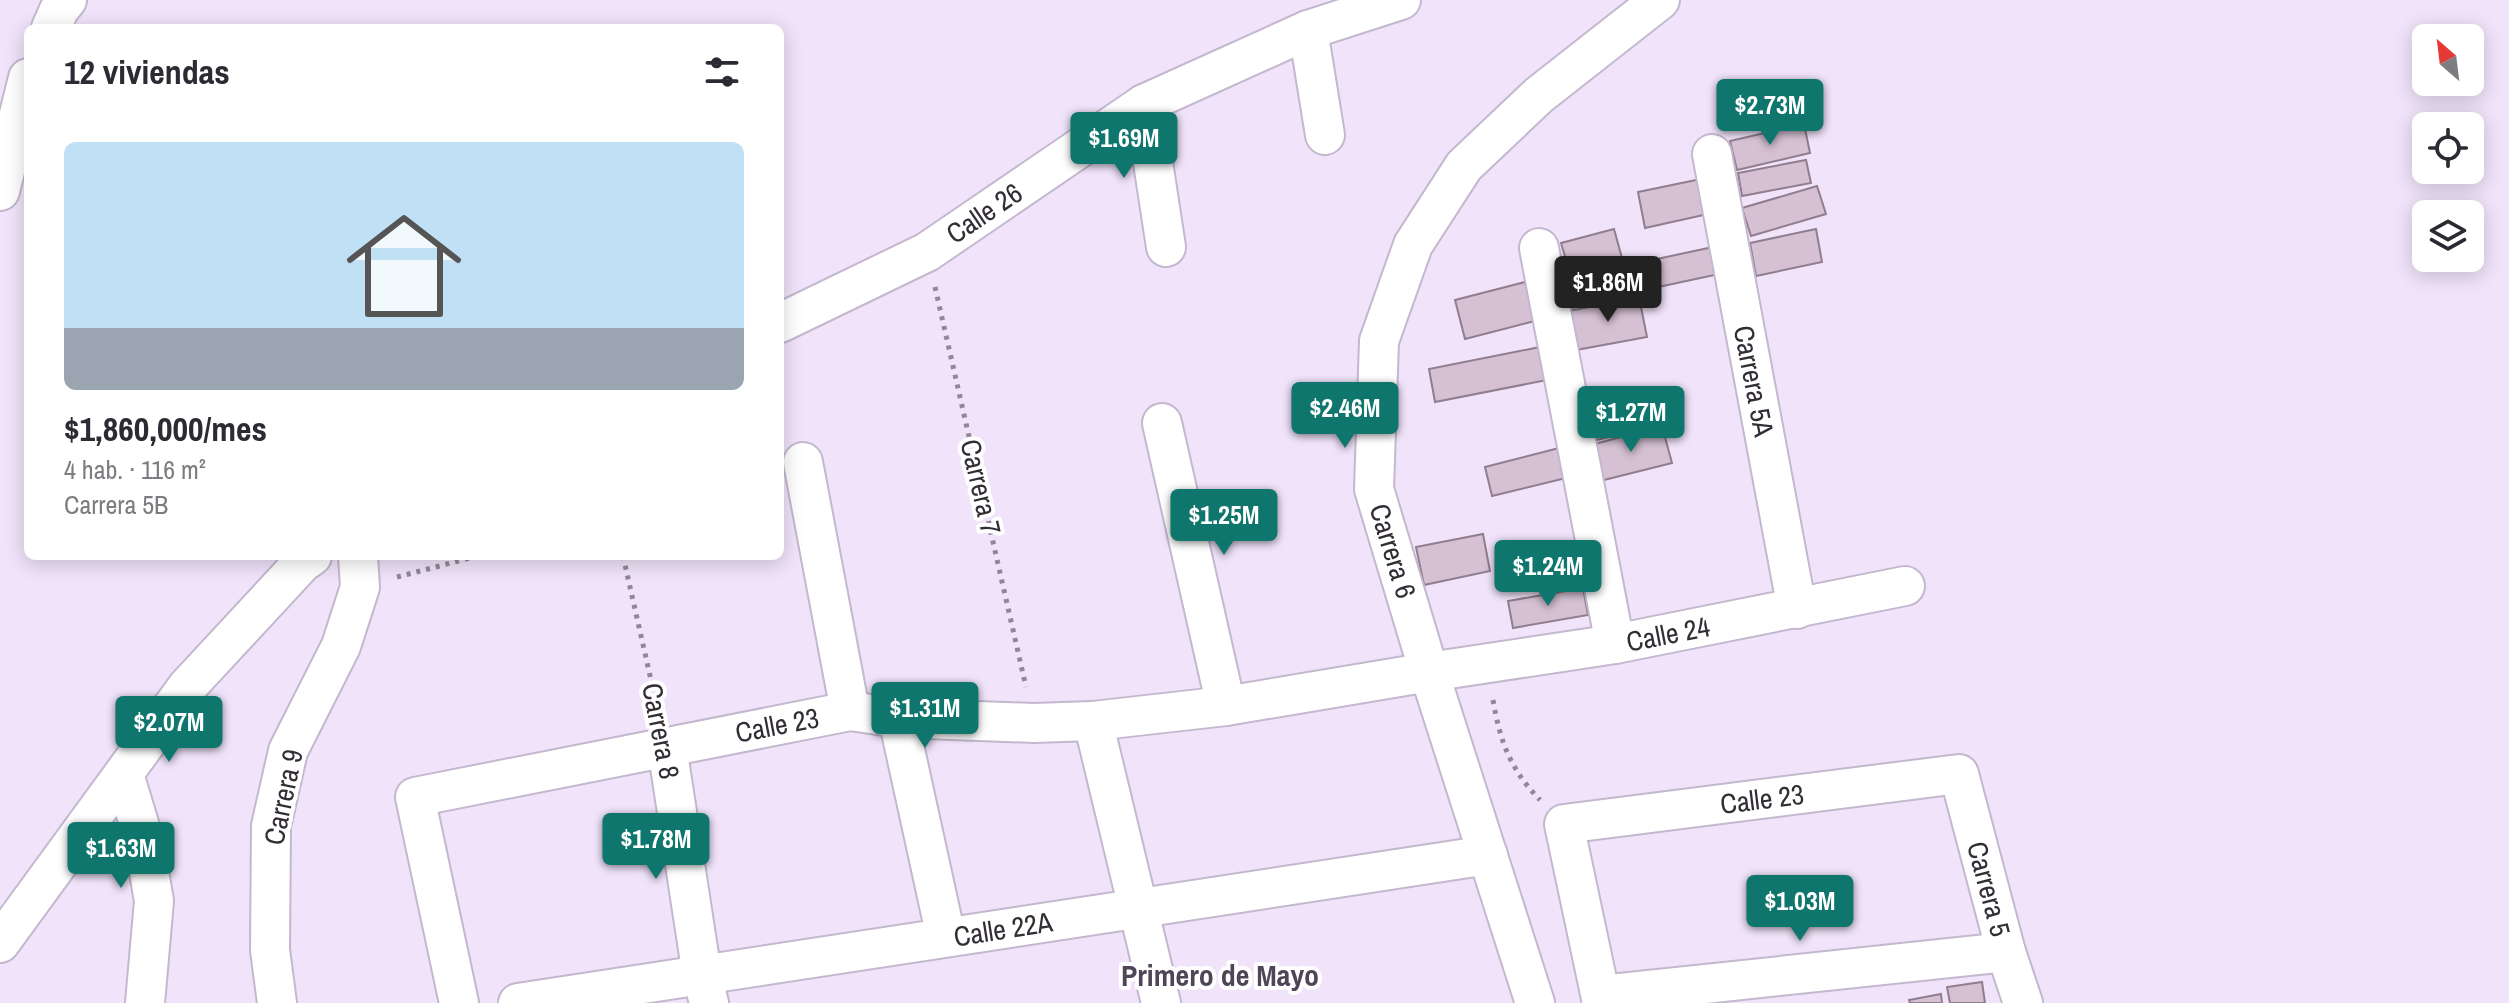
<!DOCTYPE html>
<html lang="es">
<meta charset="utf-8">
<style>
body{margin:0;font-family:"Archivo Narrow",sans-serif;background:#f2f2f3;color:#2b2b33;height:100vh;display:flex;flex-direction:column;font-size:30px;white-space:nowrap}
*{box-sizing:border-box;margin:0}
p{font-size:26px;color:#7c7c81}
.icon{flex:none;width:44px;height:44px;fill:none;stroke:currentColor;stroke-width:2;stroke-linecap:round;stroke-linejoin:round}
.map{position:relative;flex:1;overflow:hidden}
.drawer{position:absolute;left:24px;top:24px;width:760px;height:536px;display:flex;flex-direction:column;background:#fff;border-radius:12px;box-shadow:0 4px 20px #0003}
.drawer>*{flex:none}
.needle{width:52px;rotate:332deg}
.controls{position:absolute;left:2412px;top:24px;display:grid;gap:16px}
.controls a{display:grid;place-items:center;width:72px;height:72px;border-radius:12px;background:#fff;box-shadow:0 4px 20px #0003;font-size:40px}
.price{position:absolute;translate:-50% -68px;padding:0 18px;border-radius:8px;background:#0f766e;color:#fff;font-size:26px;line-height:52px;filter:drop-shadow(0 2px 4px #0008)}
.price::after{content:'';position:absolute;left:50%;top:48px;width:24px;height:18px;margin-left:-12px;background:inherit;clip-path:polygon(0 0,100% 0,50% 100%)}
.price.selected{background:#222;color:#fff}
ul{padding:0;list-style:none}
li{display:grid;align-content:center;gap:16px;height:424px;padding:0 40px}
li span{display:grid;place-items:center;height:248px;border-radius:12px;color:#555}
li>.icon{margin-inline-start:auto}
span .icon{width:144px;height:144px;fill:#fffc;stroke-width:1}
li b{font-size:34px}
h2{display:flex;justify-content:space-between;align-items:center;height:96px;padding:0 40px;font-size:34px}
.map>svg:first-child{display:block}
.building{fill:#d5c1d3;stroke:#907d8e;stroke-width:2}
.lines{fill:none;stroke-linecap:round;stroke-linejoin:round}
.minor-casing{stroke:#c4b8ce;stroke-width:42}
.path{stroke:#908797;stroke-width:5;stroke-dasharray:4 6;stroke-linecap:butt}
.minor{stroke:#fff;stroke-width:38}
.labels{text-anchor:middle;stroke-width:8;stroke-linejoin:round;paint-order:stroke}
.street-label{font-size:28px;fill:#332e36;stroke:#fff}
.neighbourhood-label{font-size:30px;font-weight:bold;fill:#4f4557;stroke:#fff}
</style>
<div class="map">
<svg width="2509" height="1003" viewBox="0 0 2509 1003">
<rect width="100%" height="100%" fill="#f0e3fa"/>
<!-- building -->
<g class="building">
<polygon points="1804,124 1810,153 1737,170 1730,141"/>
<polygon points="1806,160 1811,183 1742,196 1738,173"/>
<polygon points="1701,179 1708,214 1645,228 1638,192"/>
<polygon points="1817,186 1826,214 1751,236 1742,208"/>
<polygon points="1614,229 1622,258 1570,273 1561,243"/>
<polygon points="1816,229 1822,262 1756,276 1750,243"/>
<polygon points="1713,247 1719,274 1649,289 1643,262"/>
<polygon points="1631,261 1638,293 1572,308 1565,278"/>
<polygon points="1525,282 1535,321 1465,339 1455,300"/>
<polygon points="1639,297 1647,337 1576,350 1569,311"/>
<polygon points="1540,347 1547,380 1435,402 1429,369"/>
<polygon points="1662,391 1670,422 1597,440 1589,409"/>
<polygon points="1662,426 1672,463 1600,481 1591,445"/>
<polygon points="1559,448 1566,478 1492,496 1485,467"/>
<polygon points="1483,534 1490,571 1424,585 1416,547"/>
<polygon points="1583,588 1588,615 1513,628 1508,601"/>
<polygon points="1982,982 1985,1003 1950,1003 1947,987"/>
<polygon points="1941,994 1942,1003 1910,1003 1909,1000"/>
</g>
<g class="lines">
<defs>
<g id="minor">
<polyline points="51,28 59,10 67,0"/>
<polyline points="1308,30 1325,135"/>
<polyline points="1144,104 1166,247"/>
<polyline points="1712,154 1797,609"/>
<polyline points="0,191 28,78"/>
<polyline points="1539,248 1615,644"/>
<polyline points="780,323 927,252 1144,104 1308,30 1401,0"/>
<polyline points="1162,423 1226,706"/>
<polyline points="803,462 850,711"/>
<polyline points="898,718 946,937"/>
<polyline points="1093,721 1161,1003"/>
<polyline points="667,747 702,975 709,1003"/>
<polyline points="124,774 143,837 154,901 145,1003"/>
<polyline points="0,943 187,687 302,563 312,556"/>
<polyline points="1601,995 2006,952"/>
<polyline points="277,1003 270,950 271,826 288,751 341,646 360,587 358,556"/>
<polyline points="459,1003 415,797 850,711 898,718 1034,723 1093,721 1226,706 1429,672 1615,644 1905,586"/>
<polyline points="518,1003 1488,855"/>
<polyline points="1535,1003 1429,672 1374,489 1379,341 1413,245 1464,166 1539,95 1660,0"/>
<polyline points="1602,1003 1564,824 1959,774 2006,952 2023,1003"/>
</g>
</defs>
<!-- minor casing -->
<use href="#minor" class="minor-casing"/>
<!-- path -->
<g class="path">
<polyline points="935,287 1026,687"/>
<polyline points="623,556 658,711"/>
<polyline points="397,577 478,556"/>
<path d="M1493,700c7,41 17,69 47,100"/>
</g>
<!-- minor -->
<use href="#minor" class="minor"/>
</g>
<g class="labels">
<!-- street labels -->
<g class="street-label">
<text transform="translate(984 213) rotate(-34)" y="10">Calle 26</text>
<text transform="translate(1754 381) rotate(79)" y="10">Carrera 5A</text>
<text transform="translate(981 487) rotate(77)" y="10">Carrera 7</text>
<text transform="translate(1393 551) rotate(73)" y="10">Carrera 6</text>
<text transform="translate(1668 634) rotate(-11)" y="10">Calle 24</text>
<text transform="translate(777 725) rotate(-11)" y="10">Calle 23</text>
<text transform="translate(661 731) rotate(79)" y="10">Carrera 8</text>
<text transform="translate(283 797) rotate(-78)" y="10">Carrera 9</text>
<text transform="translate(1762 799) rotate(-7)" y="10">Calle 23</text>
<text transform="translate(1989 889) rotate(75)" y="10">Carrera 5</text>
<text transform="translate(1003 929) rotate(-9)" y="10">Calle 22A</text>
</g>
<!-- neighbourhood labels -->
<g class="neighbourhood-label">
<text x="1220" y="986">Primero de Mayo</text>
</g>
</g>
</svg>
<div class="controls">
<a><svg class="needle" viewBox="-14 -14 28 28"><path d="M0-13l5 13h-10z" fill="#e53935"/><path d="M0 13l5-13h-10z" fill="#7c7c81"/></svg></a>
<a><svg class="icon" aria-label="locate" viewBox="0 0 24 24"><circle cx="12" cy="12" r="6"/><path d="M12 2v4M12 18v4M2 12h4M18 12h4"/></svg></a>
<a><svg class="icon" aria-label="layers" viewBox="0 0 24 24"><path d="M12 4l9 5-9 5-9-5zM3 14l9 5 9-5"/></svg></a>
</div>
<b class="price" style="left:1770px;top:147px">$2.73M</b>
<b class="price" style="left:1124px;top:180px">$1.69M</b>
<b class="price selected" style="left:1608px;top:324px">$1.86M</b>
<b class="price" style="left:1345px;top:450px">$2.46M</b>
<b class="price" style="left:1631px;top:454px">$1.27M</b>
<b class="price" style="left:1224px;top:557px">$1.25M</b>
<b class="price" style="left:1548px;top:608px">$1.24M</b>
<b class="price" style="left:925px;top:750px">$1.31M</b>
<b class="price" style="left:169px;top:764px">$2.07M</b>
<b class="price" style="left:656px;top:881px">$1.78M</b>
<b class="price" style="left:121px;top:890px">$1.63M</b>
<b class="price" style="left:1800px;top:943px">$1.03M</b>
<section class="drawer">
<h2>12 viviendas<svg class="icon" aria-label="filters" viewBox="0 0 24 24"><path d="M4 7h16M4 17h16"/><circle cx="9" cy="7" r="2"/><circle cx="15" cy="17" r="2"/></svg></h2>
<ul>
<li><span style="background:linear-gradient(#bfe0f5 75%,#9aa5b1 0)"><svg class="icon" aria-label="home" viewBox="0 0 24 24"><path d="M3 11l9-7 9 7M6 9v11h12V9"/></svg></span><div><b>$1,860,000/mes</b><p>4 hab. · 116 m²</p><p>Carrera 5B</p></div></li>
</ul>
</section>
</div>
